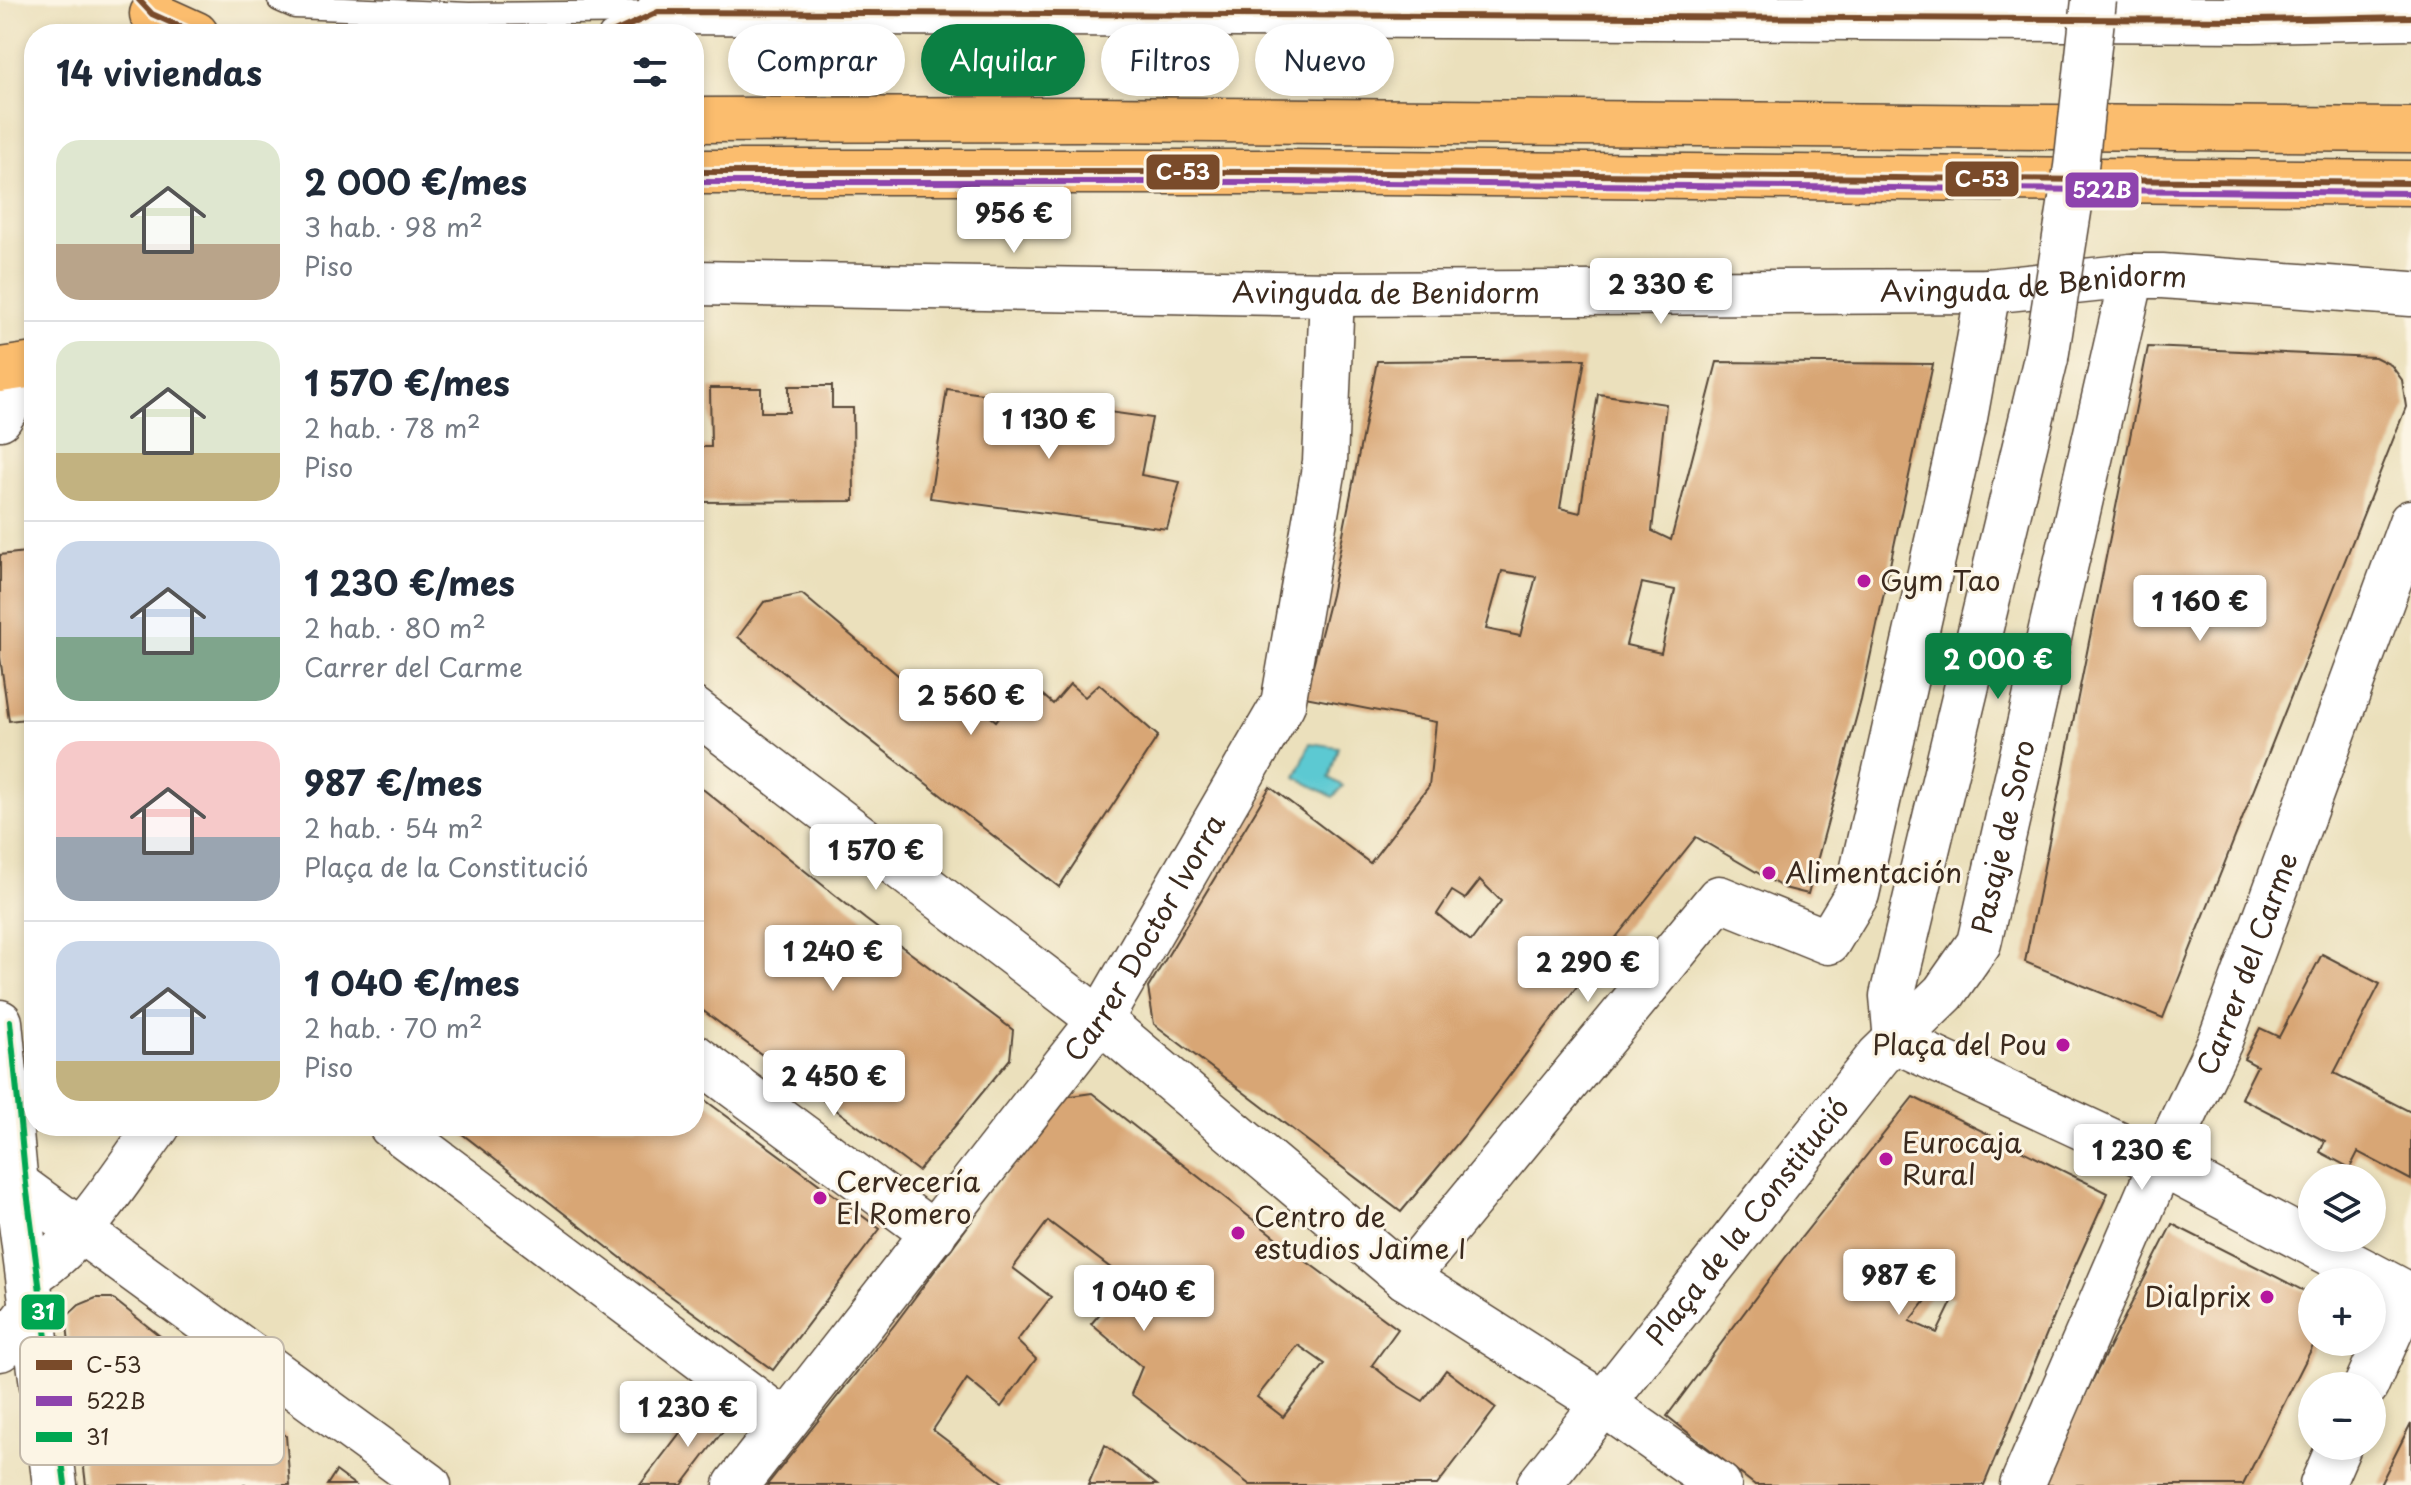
<!DOCTYPE html>
<html lang="es">
<meta charset="utf-8">
<style>
body{margin:0;font-family:"Playpen Sans",sans-serif;background:#f6f6f7;color:#1f2937;height:100vh;display:flex;flex-direction:column;font-size:30px;white-space:nowrap}
*{box-sizing:border-box;margin:0}
p{font-size:26px;color:#747a83}
.icon{flex:none;width:44px;height:44px;fill:none;stroke:currentColor;stroke-width:2;stroke-linecap:round;stroke-linejoin:round}
.map{position:relative;flex:1;overflow:hidden}
.drawer{position:absolute;left:24px;top:24px;width:680px;height:1112px;display:flex;flex-direction:column;background:#fff;border-radius:32px;box-shadow:0 4px 12px #0003}
.drawer>*{flex:none}
.top-card{position:absolute;left:728px;top:24px;width:760px;height:72px;display:flex;gap:16px}
.controls{position:absolute;left:2298px;top:1164px;display:grid;gap:16px}
.controls a{display:grid;place-items:center;width:88px;height:88px;border-radius:50%;background:#fff;box-shadow:0 4px 12px #0003;font-size:40px}
.price{position:absolute;translate:-50% -68px;padding:0 18px;border-radius:8px;background:#fff;color:#222;font-size:26px;line-height:52px;filter:drop-shadow(0 2px 4px #0008)}
.price::after{content:'';position:absolute;left:50%;top:48px;width:24px;height:18px;margin-left:-12px;background:inherit;clip-path:polygon(0 0,100% 0,50% 100%)}
.price.selected{background:#0b8043;color:#fff}
ul{padding:0;list-style:none}
li{display:flex;align-items:center;gap:24px;height:200px;padding:0 32px}
li+li{border-top:2px solid #e0e1e3}
li span{display:grid;place-items:center;flex:none;width:224px;height:160px;border-radius:24px;color:#555}
li>.icon{margin-inline-start:auto}
span .icon{width:96px;height:96px;fill:#fffc;stroke-width:1}
li b{font-size:34px}
h2{display:flex;justify-content:space-between;align-items:center;height:96px;padding:0 32px;font-size:34px}
.chip{padding:0 28px;border-radius:36px;background:#fff;box-shadow:0 4px 12px #0003;font-size:28px;line-height:72px}
.chip.selected{background:#0b8043;color:#fff}
.map>svg:first-child{display:block}
.water{fill:#5cc9d2;stroke:#4c7a78;stroke-width:2}
.building{fill:#d8a674;fill-rule:evenodd}
.lines{fill:none;stroke-linecap:round;stroke-linejoin:round}
.service-casing{stroke:#554536;stroke-width:25}
.minor-casing{stroke:#554536;stroke-width:47}
.tertiary-casing{stroke:#554536;stroke-width:47}
.primary-casing{stroke:#554536;stroke-width:47}
.service{stroke:#fff;stroke-width:22}
.minor{stroke:#fff;stroke-width:44}
.tertiary{stroke:#fff;stroke-width:44}
.primary{stroke:#fbbd6e;stroke-width:44}
.minor-bridge-casing{stroke:#554536;stroke-width:47;stroke-linecap:butt}
.minor-bridge{stroke:#fff;stroke-width:44}
.bus-1-casing{stroke:#fcf5e5;stroke-width:12}
.bus-2-casing{stroke:#fcf5e5;stroke-width:12}
.bus-3-casing{stroke:#fcf5e5;stroke-width:12}
.bus-1{stroke:#7a4b2a;stroke-width:6}
.bus-2{stroke:#8e44ad;stroke-width:6}
.bus-3{stroke:#00a651;stroke-width:6}
.poi-dot{fill:#b5179e;stroke:#fcf5e5;stroke-width:3}
.labels{text-anchor:middle;stroke-width:6;stroke-linejoin:round;paint-order:stroke}
.street-label{font-size:28px;fill:#3b2a1e;stroke:#fcf5e5}
.poi-label{font-size:28px;fill:#3b2a1e;stroke:#fcf5e5;text-anchor:start}
.key{fill:#fcf5e5;stroke:#c2b8a9;stroke-width:2}
.key-label{font-size:22px;fill:#3b2a1e}
.line-badge{stroke:#fcf5e5;stroke-width:3}
.badge-label{font-size:22px;text-anchor:middle;font-weight:bold;fill:#fff}
</style>
<div class="map">
<svg width="2411" height="1485" viewBox="0 0 2411 1485">
<rect width="100%" height="100%" fill="#fcf5e5"/>
<filter id="ink" filterUnits="userSpaceOnUse"><feTurbulence type="fractalNoise" baseFrequency=".0125" numOctaves="2"/><feDisplacementMap in="SourceGraphic" scale="16" xChannelSelector="R" yChannelSelector="G"/><feConvolveMatrix kernelMatrix="1 2 1 2 8 2 1 2 1" color-interpolation-filters="sRGB"/></filter>
<filter id="wash" filterUnits="userSpaceOnUse"><feTurbulence type="fractalNoise" baseFrequency=".006" numOctaves="4" result="noise"/><feDisplacementMap in="SourceGraphic" scale="32" xChannelSelector="R" yChannelSelector="G"/><feGaussianBlur stdDeviation="1.8" result="paint"/><feColorMatrix in="noise" values="0 0 0 0 0 0 0 0 0 0 0 0 0 0 0 0 0 1.4 0 .05"/><feComposite in="paint" operator="in"/></filter>
<g filter="url(#wash)">
<rect width="100%" height="100%" fill="#ebe0bc"/>
<!-- water -->
<polygon class="water" points="1310,743 1338,747 1329,778 1343,786 1333,797 1296,777"/>
<g id="blocks">
<!-- building -->
<g class="building">
<polygon points="2148,347 2375,357 2391,365 2402,380 2406,407 2163,1018 2025,962"/>
<path d="M1585,359l-25,149 20,5 18,-119 68,10 -14,127 19,9 46,-178 216,2 -72,336 -53,194 -24,-6 -88,-51 -118,148 -115,152 -62,75 -247,-188 -6,-36 122,-201 100,76 59,-77 7,-64 -131,-25 26,-102 46,-234zM1502,571l34,6 -16,59 -34,-7zM1642,583l33,7 -14,63 -35,-8zM1480,880l21,21 -30,40 -34,-27 15,-23 13,8z"/>
<polygon points="789,386 832,386 832,408 853,408 854,501 698,502 698,447 711,447 710,388 761,388 761,412 789,412"/>
<polygon points="947,389 1152,418 1141,475 1180,482 1167,529 930,498"/>
<polygon points="34,551 34,718 9,721 0,657 0,555"/>
<polygon points="802,594 924,697 941,677 996,721 1028,682 1053,704 1070,684 1085,697 1099,684 1158,736 1059,887 738,637 764,602"/>
<polygon points="694,782 865,919 1013,1030 1010,1059 918,1171 694,1004"/>
<polygon points="2322,954 2380,984 2334,1073 2411,1112 2411,1180 2358,1152 2350,1168 2320,1152 2325,1141 2241,1098 2257,1066 2244,1059 2260,1028 2279,1037"/>
<polygon points="694,1092 880,1229 773,1370 657,1286 452,1126 694,1126"/>
<path d="M1092,1093l207,163 99,73 -26,36 23,19 28,17 23,-31 50,38 -59,77h-187l-119,-91 11,-27 -51,-43 37,-43 -80,-60 -35,47 38,29 -34,44 19,18 -35,48 -34,-28 -34,51 73,55h-239l128,-161 169,-227zM1298,1345l27,19 -42,53 -26,-20z"/>
<path d="M1913,1097l195,96 -37,82 -87,210h-229l-88,-69 118,-158zM1933,1292l21,6 -17,35 -27,-12z"/>
<polygon points="2172,1224 2312,1295 2312,1342 2315,1342 2243,1485 2039,1485"/>
<polygon points="96,1298 112,1298 286,1436 290,1485 86,1485 66,1317 79,1305"/>
<polygon points="703,1403 729,1423 682,1485 640,1485"/>
<polygon points="2411,1423 2411,1485 2380,1485"/>
<polygon points="1105,1445 1157,1485 1088,1485"/>
<polygon points="336,1471 355,1485 327,1485"/>
</g>
</g>
</g>
<g filter="url(#ink)">
<use href="#blocks" fill-opacity="0" stroke="#554536" stroke-width="2"/>
<g class="lines">
<defs>
<g id="service">
<polyline points="279,0 295,7 469,14 658,12"/>
<polyline points="610,34 649,16"/>
</g>
<g id="minor">
<polyline points="658,12 2251,20 2411,17"/>
<path id="s1" d="M694,283l638,11 656,-3 144,-15h30l249,18"/>
<polyline points="694,710 1100,1020 1406,1278 1604,1404 1719,1485"/>
<polyline points="1896,1041 1892,996 2046,358"/>
<polyline points="1896,1041 2161,1164 2411,1296"/>
<polyline points="694,1056 934,1234"/>
<polyline points="391,1126 784,1421"/>
<polyline points="0,1172 429,1485"/>
<path d="M29,1275c47,-24 96,-105 129,-149"/>
<polyline points="1406,1278 1719,898 1828,942 1857,894 1965,418 1988,291"/>
<polyline points="0,1349 34,1306"/>
<polyline points="2366,1386 2407,1294"/>
<path id="s2" d="M736,1485l364,-465 183,-316 42,-242 7,-168"/>
<path id="s3" d="M1539,1485l340,-429 65,-63 35,-50 153,-667"/>
<path id="s4" d="M2022,1485l139,-321 59,-123 191,-519"/>
<polyline points="2322,1485 2339,1446"/>
</g>
<g id="tertiary">
<polyline points="0,418 33,366"/>
<polyline points="0,1022 16,1185 55,1485"/>
</g>
<g id="primary">
<polyline points="152,14 196,34"/>
<polyline points="694,120 1089,119 2411,130"/>
<polyline points="694,172 1285,172 2411,183"/>
<polyline points="0,370 34,365"/>
</g>
</defs>
<!-- service casing -->
<use href="#service" class="service-casing"/>
<!-- minor casing -->
<use href="#minor" class="minor-casing"/>
<!-- tertiary casing -->
<use href="#tertiary" class="tertiary-casing"/>
<!-- primary casing -->
<use href="#primary" class="primary-casing"/>
<!-- service -->
<use href="#service" class="service"/>
<!-- minor -->
<use href="#minor" class="minor"/>
<!-- tertiary -->
<use href="#tertiary" class="tertiary"/>
<!-- primary -->
<use href="#primary" class="primary"/>
<defs>
<polyline id="minor-bridge" points="2046,358 2076,167 2094,0"/>
</defs>
<!-- minor-bridge casing -->
<use href="#minor-bridge" class="minor-bridge-casing"/>
<!-- minor-bridge -->
<use href="#minor-bridge" class="minor-bridge"/>
<defs>
<g id="bus-1">
<polyline points="139,0 152,14 196,34"/>
<polyline points="610,34 658,12 2251,20 2411,17"/>
<polyline points="694,172 1285,172 2411,183"/>
</g>
<polyline id="bus-2" points="694,182 1285,182 2411,193"/>
<polyline id="bus-3" points="10,1021 26,1184 65,1484"/>
</defs>
<!-- bus-1 casing -->
<use href="#bus-1" class="bus-1-casing"/>
<!-- bus-2 casing -->
<use href="#bus-2" class="bus-2-casing"/>
<!-- bus-3 casing -->
<use href="#bus-3" class="bus-3-casing"/>
<!-- bus-1 -->
<use href="#bus-1" class="bus-1"/>
<!-- bus-2 -->
<use href="#bus-2" class="bus-2"/>
<!-- bus-3 -->
<use href="#bus-3" class="bus-3"/>
</g>
</g>
<!-- markers -->
<g class="poi-dot">
<circle cx="1864" cy="581" r="8"/>
<circle cx="1769" cy="873" r="8"/>
<circle cx="2063" cy="1045" r="8"/>
<circle cx="1886" cy="1159" r="8"/>
<circle cx="820" cy="1198" r="8"/>
<circle cx="1238" cy="1233" r="8"/>
<circle cx="2267" cy="1297" r="8"/>
</g>
<g class="labels">
<!-- street labels -->
<g class="street-label">
<text dy="10" stroke="none"><textPath href="#s1" startOffset="1340">Avinguda de Benidorm</textPath></text>
<text dy="10" stroke="none"><textPath href="#s1" startOffset="692">Avinguda de Benidorm</textPath></text>
<text dy="10" stroke="none"><textPath href="#s3" startOffset="808">Pasaje de Soro</textPath></text>
<text dy="10" stroke="none"><textPath href="#s2" startOffset="684">Carrer Doctor Ivorra</textPath></text>
<text dy="10" stroke="none"><textPath href="#s4" startOffset="568">Carrer del Carme</textPath></text>
<text dy="10" stroke="none"><textPath href="#s3" startOffset="336">Plaça de la Constitució</textPath></text>
</g>
<!-- poi labels -->
<g class="poi-label">
<text x="1880" y="591">Gym Tao</text>
<text x="1785" y="883">Alimentación</text>
<text x="2047" y="1055" text-anchor="end">Plaça del Pou</text>
<text x="1902" y="1153">Eurocaja<tspan x="1902" dy="32">Rural</tspan></text>
<text x="836" y="1192">Cervecería<tspan x="836" dy="32">El Romero</tspan></text>
<text x="1254" y="1227">Centro de<tspan x="1254" dy="32">estudios Jaime I</tspan></text>
<text x="2251" y="1307" text-anchor="end">Dialprix</text>
</g>
</g>
<!-- legend -->
<rect x="20" y="1337" width="264" height="128" rx="12" class="key"/>
<rect x="36" y="1360" width="36" height="10" fill="#7a4b2a"/>
<rect x="36" y="1396" width="36" height="10" fill="#8e44ad"/>
<rect x="36" y="1432" width="36" height="10" fill="#00a651"/>
<g class="key-label">
<text x="86" y="1373">C-53</text>
<text x="86" y="1409">522B</text>
<text x="86" y="1445">31</text>
</g>
<g class="line-badge">
<rect x="1145" y="153" width="76" height="38" rx="8" fill="#7a4b2a"/>
<rect x="1944" y="160" width="76" height="38" rx="8" fill="#7a4b2a"/>
<rect x="2064" y="171" width="76" height="38" rx="8" fill="#8e44ad"/>
<rect x="20" y="1293" width="46" height="38" rx="8" fill="#00a651"/>
</g>
<g class="badge-label">
<text x="1183" y="180">C-53</text>
<text x="1982" y="187">C-53</text>
<text x="2102" y="198">522B</text>
<text x="43" y="1320">31</text>
</g>
</svg>
<div class="controls">
<a><svg class="icon" aria-label="layers" viewBox="0 0 24 24"><path d="M12 4l9 5-9 5-9-5zM3 14l9 5 9-5"/></svg></a>
<a>+</a>
<a>−</a>
</div>
<b class="price" style="left:1014px;top:255px">956 €</b>
<b class="price" style="left:1661px;top:326px">2 330 €</b>
<b class="price" style="left:1049px;top:461px">1 130 €</b>
<b class="price" style="left:2200px;top:643px">1 160 €</b>
<b class="price selected" style="left:1998px;top:701px">2 000 €</b>
<b class="price" style="left:971px;top:737px">2 560 €</b>
<b class="price" style="left:876px;top:892px">1 570 €</b>
<b class="price" style="left:833px;top:993px">1 240 €</b>
<b class="price" style="left:1588px;top:1004px">2 290 €</b>
<b class="price" style="left:834px;top:1118px">2 450 €</b>
<b class="price" style="left:2142px;top:1192px">1 230 €</b>
<b class="price" style="left:1899px;top:1317px">987 €</b>
<b class="price" style="left:1144px;top:1333px">1 040 €</b>
<b class="price" style="left:688px;top:1449px">1 230 €</b>
<div class="top-card">
<a class="chip">Comprar</a>
<a class="chip selected">Alquilar</a>
<a class="chip">Filtros</a>
<a class="chip">Nuevo</a>
</div>
<section class="drawer">
<h2>14 viviendas<svg class="icon" aria-label="filters" viewBox="0 0 24 24"><path d="M4 7h16M4 17h16"/><circle cx="9" cy="7" r="2"/><circle cx="15" cy="17" r="2"/></svg></h2>
<ul>
<li><span style="background:linear-gradient(#dfe7d0 65%,#b9a48a 0)"><svg class="icon" aria-label="home" viewBox="0 0 24 24"><path d="M3 11l9-7 9 7M6 9v11h12V9"/></svg></span><div><b>2 000 €/mes</b><p>3 hab. · 98 m²</p><p>Piso</p></div></li>
<li><span style="background:linear-gradient(#dfe7d0 70%,#c2b280 0)"><svg class="icon" aria-label="home" viewBox="0 0 24 24"><path d="M3 11l9-7 9 7M6 9v11h12V9"/></svg></span><div><b>1 570 €/mes</b><p>2 hab. · 78 m²</p><p>Piso</p></div></li>
<li><span style="background:linear-gradient(#c9d6e8 60%,#7fa58c 0)"><svg class="icon" aria-label="home" viewBox="0 0 24 24"><path d="M3 11l9-7 9 7M6 9v11h12V9"/></svg></span><div><b>1 230 €/mes</b><p>2 hab. · 80 m²</p><p>Carrer del Carme</p></div></li>
<li><span style="background:linear-gradient(#f6c9c9 60%,#9aa5b1 0)"><svg class="icon" aria-label="home" viewBox="0 0 24 24"><path d="M3 11l9-7 9 7M6 9v11h12V9"/></svg></span><div><b>987 €/mes</b><p>2 hab. · 54 m²</p><p>Plaça de la Constitució</p></div></li>
<li><span style="background:linear-gradient(#c9d6e8 75%,#c2b280 0)"><svg class="icon" aria-label="home" viewBox="0 0 24 24"><path d="M3 11l9-7 9 7M6 9v11h12V9"/></svg></span><div><b>1 040 €/mes</b><p>2 hab. · 70 m²</p><p>Piso</p></div></li>
</ul>
</section>
</div>
